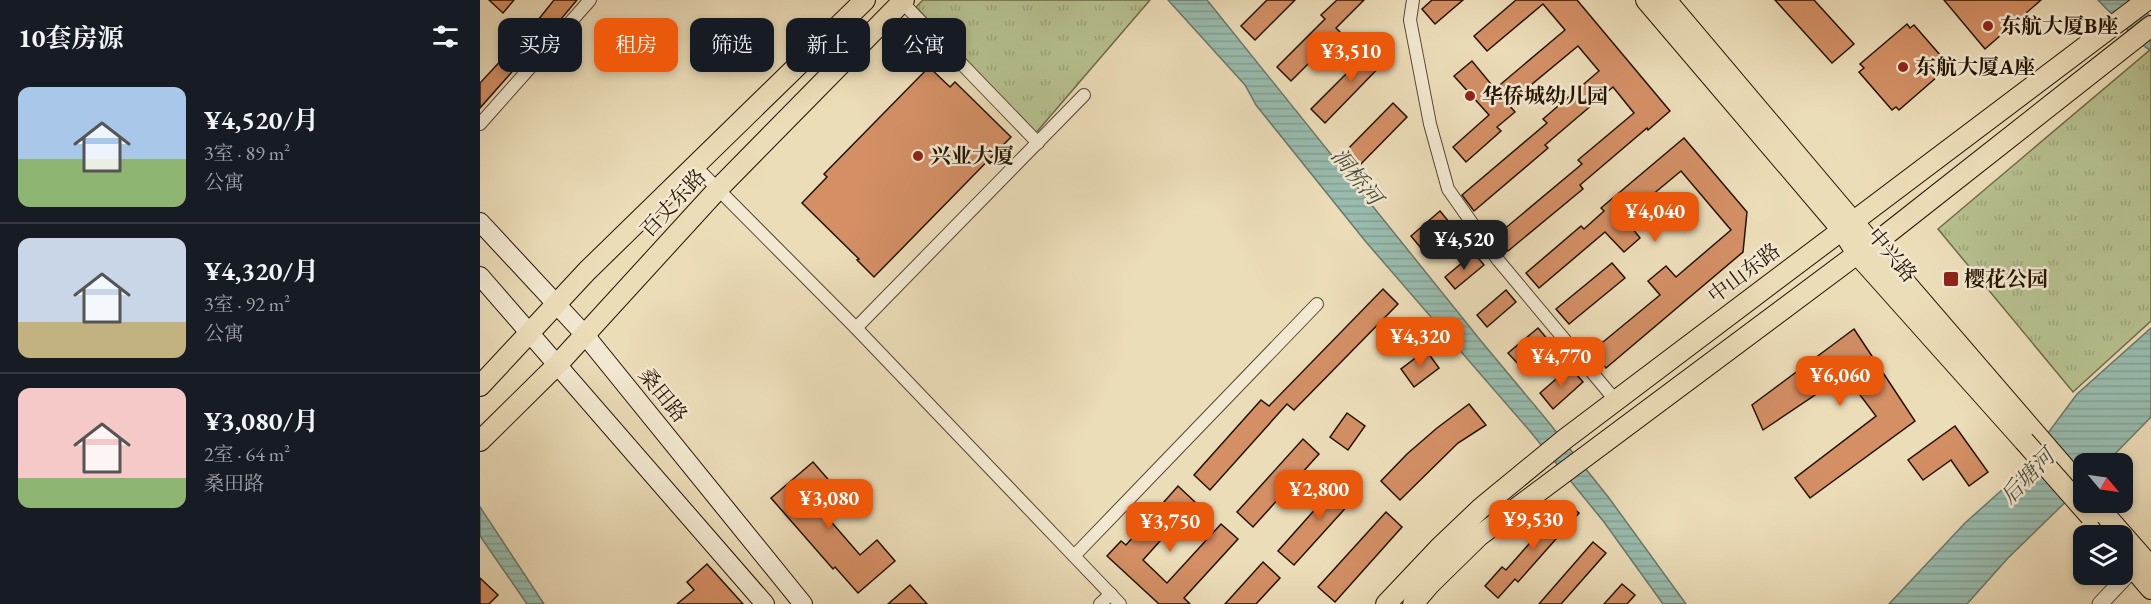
<!DOCTYPE html>
<html lang="zh">
<meta charset="utf-8">
<style>
body{margin:0;font-family:"EB Garamond","Noto Serif SC",serif;background:#20242c;color:#f1f3f6;height:100vh;display:flex;flex-direction:column;font-size:22px;white-space:nowrap}
*{box-sizing:border-box;margin:0}
p{font-size:20px;color:#9ea1a6}
.icon{flex:none;width:33px;height:33px;fill:none;stroke:currentColor;stroke-width:2;stroke-linecap:round;stroke-linejoin:round}
.map{position:relative;flex:1;overflow:hidden}
.details{display:flex;flex-direction:column;background:#171b24;width:480px}
.details>*{flex:none}
.hud{position:absolute;left:18px;top:18px;width:570px;height:54px;display:flex;gap:12px}
.needle{width:39px;rotate:119deg}
.buttons{position:absolute;left:1593px;top:453px;display:grid;gap:12px}
.buttons a{display:grid;place-items:center;width:60px;height:60px;border-radius:12px;background:#171b24;box-shadow:0 3px 9px #0003;font-size:30px}
.price{position:absolute;translate:-50% -51px;padding:0 14px;border-radius:12px;background:#ea580c;color:#fff;font-size:20px;line-height:39px;filter:drop-shadow(0 2px 3px #0008)}
.price::after{content:'';position:absolute;left:50%;top:36px;width:18px;height:14px;margin-left:-9px;background:inherit;clip-path:polygon(0 0,100% 0,50% 100%)}
.price.on{background:#222;color:#fff}
ul{padding:0;list-style:none}
li{display:flex;align-items:center;gap:18px;height:150px;padding:0 18px}
li+li{border-top:2px solid #363941}
li span{display:grid;place-items:center;flex:none;width:168px;height:120px;border-radius:12px;color:#555}
li>.icon{margin-inline-start:auto}
span .icon{width:72px;height:72px;fill:#fffc;stroke-width:1}
li b{font-size:26px}
h2{display:flex;justify-content:space-between;align-items:center;height:72px;padding:0 18px;font-size:26px}
.pill{padding:0 21px;border-radius:12px;background:#171b24;box-shadow:0 3px 9px #0003;font-size:21px;line-height:54px}
.pill.on{background:#ea580c;color:#fff}
main{display:flex;flex:1;min-height:0}
.map>svg:first-child{display:block}
.park{fill:url(#park-tufts);stroke:#6e6a48;stroke-width:1.5}
.water{fill:url(#water-rules);stroke:#6a7869;stroke-width:1.5}
.building{fill:#d48f65;stroke:#241200;stroke-width:1.5}
.lines{fill:none;stroke-linecap:round;stroke-linejoin:round}
.minor-casing{stroke:#56452e;stroke-width:14}
.tertiary-casing{stroke:#56452e;stroke-width:17}
.secondary-casing{stroke:#241200;stroke-width:20}
.primary-casing{stroke:#241200;stroke-width:22}
.minor{stroke:#f3e9d2;stroke-width:12}
.tertiary{stroke:#f3e9d2;stroke-width:15}
.secondary{stroke:#f3e9d2;stroke-width:18}
.primary{stroke:#ecddb9;stroke-width:20}
.primary-bridge-casing{stroke:#241200;stroke-width:22;stroke-linecap:butt}
.primary-bridge{stroke:#ecddb9;stroke-width:20}
.poi-dot{fill:#8f2418;stroke:#f3e9d2;stroke-width:2}
.labels{text-anchor:middle;stroke-width:5;stroke-linejoin:round;paint-order:stroke}
.poi-label{font-size:21px;font-weight:bold;fill:#241200;stroke:#f3e9d2;text-anchor:start}
.street-label{font-size:21px;fill:#241200;stroke:#f3e9d2}
.water-label{font-size:22px;font-style:italic;fill:#4d4e3d;stroke:#f3e9d2}
</style>
<main>
<section class="details">
<h2>10套房源<svg class="icon" aria-label="filters" viewBox="0 0 24 24"><path d="M4 7h16M4 17h16"/><circle cx="9" cy="7" r="2"/><circle cx="15" cy="17" r="2"/></svg></h2>
<ul>
<li><span style="background:linear-gradient(#a9c7e8 60%,#8fb573 0)"><svg class="icon" aria-label="home" viewBox="0 0 24 24"><path d="M3 11l9-7 9 7M6 9v11h12V9"/></svg></span><div><b>¥4,520/月</b><p>3室 · 89 m²</p><p>公寓</p></div></li>
<li><span style="background:linear-gradient(#c9d6e8 70%,#c2b280 0)"><svg class="icon" aria-label="home" viewBox="0 0 24 24"><path d="M3 11l9-7 9 7M6 9v11h12V9"/></svg></span><div><b>¥4,320/月</b><p>3室 · 92 m²</p><p>公寓</p></div></li>
<li><span style="background:linear-gradient(#f6c9c9 75%,#8fb573 0)"><svg class="icon" aria-label="home" viewBox="0 0 24 24"><path d="M3 11l9-7 9 7M6 9v11h12V9"/></svg></span><div><b>¥3,080/月</b><p>2室 · 64 m²</p><p>桑田路</p></div></li>
</ul>
</section>
<div class="map">
<svg width="1671" height="604" viewBox="0 0 1671 604">
<defs>
<pattern id="park-tufts" width="24" height="20" patternUnits="userSpaceOnUse" patternTransform="scale(1.5)"><rect width="24" height="20" fill="#b7c190"/><path d="M3 7l-1-3M5 7V3M7 7l1-3M15 17l-1-3M17 17v-4M19 17l1-3" fill="none" stroke="#9da57a"/></pattern>
<pattern id="water-rules" width="6" height="5" patternUnits="userSpaceOnUse" patternTransform="scale(1.5)"><rect width="6" height="5" fill="#99bcaf"/><path d="M0 2.5h6" fill="none" stroke="#84a195"/></pattern>
</defs>
<rect width="100%" height="100%" fill="#ecddb9"/>
<filter id="stains"><feTurbulence type="fractalNoise" baseFrequency=".00333" numOctaves="4"/><feColorMatrix values="0 0 0 0 .2 0 0 0 0 .09 0 0 0 0 .02 0 0 0 .5 -.17"/></filter>
<radialGradient id="worn" r=".72"><stop offset=".6" stop-color="#630" stop-opacity="0"/><stop offset="1" stop-color="#630" stop-opacity=".3"/></radialGradient>
<!-- park -->
<g class="park">
<polygon points="443,0 670,0 554,135 436,7"/>
<polygon points="1671,49 1671,321 1593,392 1458,229"/>
</g>
<!-- water -->
<g class="water">
<polygon points="688,0 727,0 1001,341 1066,419 1129,498 1206,604 1183,604 1124,522 1049,430 886,242 776,105 765,85"/>
<polygon points="1618,0 1652,0 1671,17 1671,51 1660,43"/>
<polygon points="1671,328 1671,417 1626,463 1604,464 1603,485 1528,558 1487,604 1409,604 1485,523 1533,480 1597,394"/>
<polygon points="0,507 64,604 47,604 0,536"/>
</g>
<!-- building -->
<g class="building">
<polygon points="9,0 34,0 23,13"/>
<polygon points="74,0 97,0 54,51 42,40"/>
<polygon points="787,0 815,0 775,40 761,26"/>
<polygon points="857,0 884,0 856,28 860,32 811,81 797,67 845,19 841,15"/>
<polygon points="952,0 983,0 955,24 942,9"/>
<polygon points="1036,0 1097,0 1190,111 1168,130 1167,128 1100,185 1103,189 1028,251 1016,236 1102,164 1098,160 1154,113 1133,87 1065,145 1068,148 994,211 982,195 1067,123 1063,119 1119,71 1098,46 1028,104 1035,112 1017,127 1021,131 986,162 973,147 1009,115 974,76 992,61 1015,89 1085,30 1063,4 1007,51 994,36"/>
<polygon points="1295,0 1334,0 1374,44 1352,63"/>
<polygon points="1464,0 1561,0 1505,49"/>
<polygon points="1427,24 1430,28 1434,25 1467,63 1462,67 1465,70 1419,110 1416,107 1412,110 1379,72 1384,68 1380,64"/>
<polygon points="898,42 911,55 845,123 831,109"/>
<polygon points="26,55 38,65 0,108 0,83"/>
<polygon points="449,67 470,87 475,82 531,137 394,277 377,260 379,259 322,203 347,177 344,174"/>
<polygon points="913,103 927,117 877,168 863,154"/>
<polygon points="1204,138 1267,212 1263,252 1126,368 1112,351 1180,295 1168,281 1186,266 1196,277 1251,230 1201,171 1148,215 1152,219 1148,223 1160,238 1144,252 1125,232 1059,288 1046,273 1101,226 1104,229 1124,211 1121,208"/>
<polygon points="960,211 969,222 940,247 931,236"/>
<polygon points="994,253 1004,265 975,289 965,277"/>
<polygon points="1132,263 1145,278 1089,324 1076,309"/>
<polygon points="903,289 918,304 814,410 807,404 730,490 714,475 781,400 789,406"/>
<polygon points="1026,290 1036,302 1007,327 997,315"/>
<polygon points="1058,328 1069,341 1039,365 1028,353"/>
<polygon points="1374,329 1435,421 1330,498 1315,478 1396,416 1365,375 1283,430 1272,405"/>
<polygon points="946,350 959,368 934,387 921,369"/>
<polygon points="1090,367 1103,382 1073,409 1060,393"/>
<polygon points="989,404 1006,425 978,443 920,500 901,481 927,454 957,428"/>
<polygon points="867,413 885,426 868,450 850,437"/>
<polygon points="1475,426 1508,472 1489,486 1471,460 1443,480 1428,460"/>
<polygon points="823,439 839,454 773,527 757,512"/>
<polygon points="333,462 353,485 334,502 380,555 397,540 415,561 378,593 355,567 353,569 291,498"/>
<polygon points="863,478 880,492 814,565 798,551"/>
<polygon points="698,486 715,502 663,560 687,583 741,524 758,539 704,598 710,604 679,604 627,556 641,541 646,545"/>
<polygon points="1086,502 1099,513 1038,582 1035,579 1018,598 1005,586 1022,567 1026,570"/>
<polygon points="906,512 922,527 855,602 838,587"/>
<polygon points="1113,542 1126,553 1081,604 1059,604"/>
<polygon points="783,562 800,578 776,604 745,604"/>
<polygon points="227,564 263,604 197,604 214,590 207,582"/>
<polygon points="0,578 18,595 9,604 0,604"/>
<polygon points="1142,584 1155,595 1147,604 1124,604"/>
<polygon points="430,585 447,604 408,604"/>
</g>
<g class="lines">
<defs>
<g id="minor">
<polyline points="933,0 930,20 950,124 968,189 1018,260 1136,401"/>
<polyline points="422,2 558,143"/>
<polyline points="0,124 110,0"/>
<polyline points="215,166 376,328 594,556 837,304"/>
<polyline points="376,328 604,95"/>
<polyline points="594,556 640,604"/>
<polyline points="620,604 631,594"/>
</g>
<polyline id="tertiary" points="1620,604 1654,568"/>
<g id="secondary">
<polyline points="0,222 105,335 323,604"/>
<polyline points="0,276 285,604"/>
</g>
<g id="primary">
<polyline points="1166,0 1362,230 1377,254 1544,441"/>
<polyline points="1186,0 1393,245 1604,490"/>
<polyline points="0,386 107,271 385,0"/>
<polyline points="0,441 78,364 238,189 424,0"/>
<polyline points="1614,502 1671,567"/>
<polyline points="1642,555 1671,589"/>
<polyline points="906,604 959,548 1001,508 1085,439 1667,0"/>
<polyline points="933,604 950,584 999,536 1377,254 1393,245 1671,26"/>
</g>
</defs>
<!-- minor casing -->
<use href="#minor" class="minor-casing"/>
<!-- tertiary casing -->
<use href="#tertiary" class="tertiary-casing"/>
<!-- secondary casing -->
<use href="#secondary" class="secondary-casing"/>
<!-- primary casing -->
<use href="#primary" class="primary-casing"/>
<!-- minor -->
<use href="#minor" class="minor"/>
<!-- tertiary -->
<use href="#tertiary" class="tertiary"/>
<!-- secondary -->
<use href="#secondary" class="secondary"/>
<!-- primary -->
<use href="#primary" class="primary"/>
<defs>
<polyline id="primary-bridge" points="1544,441 1610,516"/>
</defs>
<!-- primary-bridge casing -->
<use href="#primary-bridge" class="primary-bridge-casing"/>
<!-- primary-bridge -->
<use href="#primary-bridge" class="primary-bridge"/>
</g>
<!-- markers -->
<g class="poi-dot">
<circle cx="1508" cy="26" r="6"/>
<circle cx="1423" cy="67" r="6"/>
<circle cx="990" cy="96" r="6"/>
<circle cx="438" cy="156" r="6"/>
<rect x="1463" y="271" width="16" height="16" rx="3"/>
</g>
<g class="labels">
<!-- poi labels -->
<g class="poi-label">
<text x="1520" y="33">东航大厦B座</text>
<text x="1435" y="74">东航大厦A座</text>
<text x="1002" y="103">华侨城幼儿园</text>
<text x="450" y="163">兴业大厦</text>
<text x="1484" y="286">樱花公园</text>
</g>
<!-- street labels -->
<g class="street-label">
<text transform="translate(193 203) rotate(-47)" y="7">百丈东路</text>
<text transform="translate(1412 255) rotate(50)" y="7">中兴路</text>
<text transform="translate(1264 273) rotate(-37)" y="7">中山东路</text>
<text transform="translate(183 395) rotate(51)" y="7">桑田路</text>
</g>
<!-- water labels -->
<g class="water-label">
<text transform="translate(877 176) rotate(51)" y="8">洞桥河</text>
<text transform="translate(1547 476) rotate(-46)" y="8">后塘河</text>
</g>
</g>
<rect width="100%" height="100%" filter="url(#stains)"/>
<rect width="100%" height="100%" fill="url(#worn)"/>
</svg>
<div class="buttons">
<a><svg class="needle" viewBox="-14 -14 28 28"><path d="M0-13l5 13h-10z" fill="#e53935"/><path d="M0 13l5-13h-10z" fill="#9ea1a6"/></svg></a>
<a><svg class="icon" aria-label="layers" viewBox="0 0 24 24"><path d="M12 4l9 5-9 5-9-5zM3 14l9 5 9-5"/></svg></a>
</div>
<b class="price" style="left:871px;top:83px">¥3,510</b>
<b class="price" style="left:1175px;top:243px">¥4,040</b>
<b class="price on" style="left:984px;top:271px">¥4,520</b>
<b class="price" style="left:940px;top:368px">¥4,320</b>
<b class="price" style="left:1081px;top:388px">¥4,770</b>
<b class="price" style="left:1360px;top:407px">¥6,060</b>
<b class="price" style="left:839px;top:521px">¥2,800</b>
<b class="price" style="left:349px;top:530px">¥3,080</b>
<b class="price" style="left:1053px;top:551px">¥9,530</b>
<b class="price" style="left:690px;top:553px">¥3,750</b>
<div class="hud">
<a class="pill">买房</a>
<a class="pill on">租房</a>
<a class="pill">筛选</a>
<a class="pill">新上</a>
<a class="pill">公寓</a>
</div>
</div>
</main>
